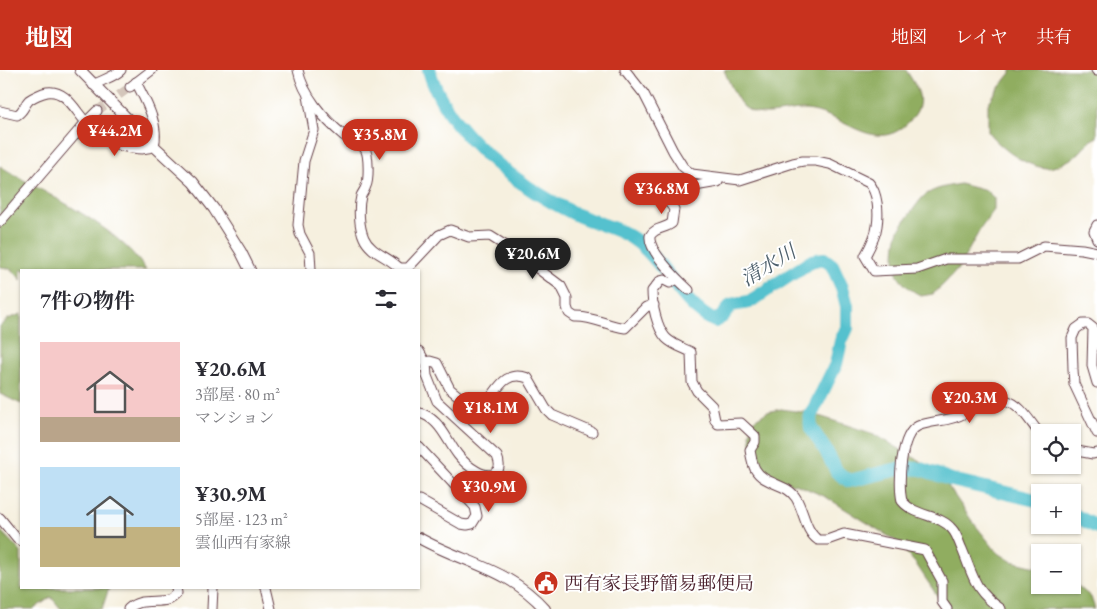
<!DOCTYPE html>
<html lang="ja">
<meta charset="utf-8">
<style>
body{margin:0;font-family:"EB Garamond","Noto Serif JP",serif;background:#f2f2f3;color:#2b2b33;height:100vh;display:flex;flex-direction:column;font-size:19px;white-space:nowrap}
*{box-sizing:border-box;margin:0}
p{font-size:16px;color:#7c7c81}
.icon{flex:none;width:28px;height:28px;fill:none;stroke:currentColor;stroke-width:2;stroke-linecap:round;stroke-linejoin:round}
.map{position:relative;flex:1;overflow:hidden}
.side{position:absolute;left:20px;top:199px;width:400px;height:320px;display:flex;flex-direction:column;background:#fff;border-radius:0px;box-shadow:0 1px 4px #0004}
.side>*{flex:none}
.buttons{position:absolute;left:1031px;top:354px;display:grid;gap:10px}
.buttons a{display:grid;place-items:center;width:50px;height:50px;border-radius:0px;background:#fff;box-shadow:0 1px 4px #0004;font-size:25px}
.price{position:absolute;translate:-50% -42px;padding:0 11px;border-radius:18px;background:#c8321e;color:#fff;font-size:16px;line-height:32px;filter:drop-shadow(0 1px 2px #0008)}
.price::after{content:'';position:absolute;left:50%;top:30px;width:15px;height:11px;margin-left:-8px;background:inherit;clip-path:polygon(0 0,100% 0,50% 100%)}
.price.on{background:#222;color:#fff}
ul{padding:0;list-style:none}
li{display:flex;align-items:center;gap:15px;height:125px;padding:0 20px}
li span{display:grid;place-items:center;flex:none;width:140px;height:100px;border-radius:0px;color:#555}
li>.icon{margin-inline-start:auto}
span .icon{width:60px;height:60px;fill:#fffc;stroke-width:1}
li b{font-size:21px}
h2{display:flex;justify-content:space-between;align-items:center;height:60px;padding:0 20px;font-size:21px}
header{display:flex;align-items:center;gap:30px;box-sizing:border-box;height:70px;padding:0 25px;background:#c8321e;color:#fff}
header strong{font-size:24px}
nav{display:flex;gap:28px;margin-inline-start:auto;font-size:18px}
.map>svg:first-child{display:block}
.forest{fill:#90ad60;stroke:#6d6646}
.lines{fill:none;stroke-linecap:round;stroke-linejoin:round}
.river{stroke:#55c1ce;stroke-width:14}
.minor-tunnel{stroke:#d4c6bb;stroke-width:9;stroke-dasharray:9 4.5;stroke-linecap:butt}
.minor-casing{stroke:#643e46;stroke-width:11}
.major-casing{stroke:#643e46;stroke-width:12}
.minor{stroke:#fff;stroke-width:9}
.major{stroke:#fff;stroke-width:10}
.labels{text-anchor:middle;stroke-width:4;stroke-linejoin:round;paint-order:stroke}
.poi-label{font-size:19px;fill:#4a1f2b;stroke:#fff;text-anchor:start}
.water-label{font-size:20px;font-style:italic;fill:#4e606c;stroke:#fff}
</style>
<header>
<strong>地図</strong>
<nav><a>地図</a><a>レイヤ</a><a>共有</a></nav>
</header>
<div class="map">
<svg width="1097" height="539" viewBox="0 0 1097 539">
<rect width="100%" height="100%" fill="#fff"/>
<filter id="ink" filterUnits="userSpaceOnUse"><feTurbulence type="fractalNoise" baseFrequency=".02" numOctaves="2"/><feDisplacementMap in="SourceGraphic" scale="10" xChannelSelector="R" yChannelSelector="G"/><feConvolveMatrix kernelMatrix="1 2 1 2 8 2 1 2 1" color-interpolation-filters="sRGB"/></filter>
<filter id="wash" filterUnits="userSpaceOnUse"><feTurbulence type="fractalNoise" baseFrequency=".0096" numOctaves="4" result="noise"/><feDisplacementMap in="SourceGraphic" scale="20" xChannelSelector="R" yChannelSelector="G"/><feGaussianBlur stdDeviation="1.12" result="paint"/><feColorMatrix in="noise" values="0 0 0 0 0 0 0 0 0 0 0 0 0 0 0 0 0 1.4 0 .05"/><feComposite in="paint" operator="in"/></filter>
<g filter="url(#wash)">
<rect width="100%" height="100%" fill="#f6f0df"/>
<!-- forest -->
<g class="forest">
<path d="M724,0h182c10,16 21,30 7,47 -36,45 -70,-7 -110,-7 -20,0 -41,11 -59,-3 -8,-7 -16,-28 -20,-37z"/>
<path d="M1011,0h86v67c-12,5 -13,14 -23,20 -8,5 -19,11 -28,11 -22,-2 -45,-20 -58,-36v-28l9,-14 14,-17z"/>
<path d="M0,96c46,29 116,58 146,104h-125v10c-6,-8 -11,-13 -21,-13z"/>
<path d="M960,114l27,7 7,7v12l-13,18 -23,41 -15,16 -10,9 -12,2c-8,-5 -18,-11 -23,-20 -5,-10 -3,-36 1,-46 2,-4 21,-31 25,-34 10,-8 25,-10 36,-12z"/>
<polygon points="21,244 21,334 0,324 0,256 8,249"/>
<polygon points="781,339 810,343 874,364 920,391 948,416 972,451 997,482 1011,491 1040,498 1040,515 1072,515 1073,512 1074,513 1091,527 1095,539 946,539 916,494 896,471 826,427 798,415 770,409 758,398 752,381 750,363 754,350 767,342"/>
<polygon points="0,460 21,482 21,518 109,518 102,539 61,539 51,527 34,539 0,539"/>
</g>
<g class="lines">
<!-- river -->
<g class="river">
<path d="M429,0c17,62 88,116 144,143 22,11 46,14 66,30 28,22 42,62 76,78l8,-5 8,-11 18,-3 63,-41 12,-2 8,6 10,22 5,19v22l-6,13 -5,23 -26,53 1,11 15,23 11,21 12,9 53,-13 19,1 31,11 88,21"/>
<polyline points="1072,444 1097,457"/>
</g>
</g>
</g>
<g filter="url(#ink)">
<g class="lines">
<!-- minor-tunnel -->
<polyline class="minor-tunnel" points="97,41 130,17"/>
<defs>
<g id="minor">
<path d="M298,0c5,25 26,49 45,65 6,5 17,7 22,14 4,6 4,31 1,37 -1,4 -4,7 -5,10 -3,12 -2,31 3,42 7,16 27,19 37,32"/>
<path d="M625,0l19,24 29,57 10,16 9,7 48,6 53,-17 10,-2h13l14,3 39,19c9,10 10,30 8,43 -1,10 -7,21 -12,30l9,15 43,-2 29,-10h72l26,-13 38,3 15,3"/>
<polyline points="1096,0 1097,1"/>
<path d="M93,15c9,-5 21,-8 28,-15"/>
<polyline points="130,17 152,0"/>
<polyline points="308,26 314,60 304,91 298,155 300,164 310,183 311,200"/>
<path d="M0,41l17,4c7,-4 7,-10 12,-15 4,-3 13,-7 18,-8 18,-3 28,18 38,29 13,14 28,25 47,27 8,1 15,2 22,-2 6,-21 -9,-46 -18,-64"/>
<polyline points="0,152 86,52 97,41"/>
<polyline points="1097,155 1094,161 1097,169"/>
<path d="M399,198h9l31,-33 11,-5 19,7 21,-1 27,17 44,33 6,12v9l2,6 6,4c17,-1 33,9 50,11l21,-21 8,-2"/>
<path d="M677,209l-7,4 -6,-3 -4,1 -8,10c0,14 5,37 14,47 7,7 17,10 25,14l1,30 5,9 15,15 3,14 3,4 23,-1 14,13v6l-5,8c1,6 2,13 5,19 9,16 32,14 41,29 8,13 9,33 22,42h9l17,-6 81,16 17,31v21l5,7"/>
<path d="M689,220c-11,-10 -41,-39 -39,-54 5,-9 15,-7 22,-13l2,-14 -10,-13 1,-3 11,2 13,-8 29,-5"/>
<polyline points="419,281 426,293"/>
<polyline points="1097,313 1092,296 1093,258 1088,254 1083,254 1076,259 1072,268 1073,299 1074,314 1097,363"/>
<path d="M419,343c6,1 12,5 17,10 9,9 14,22 22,32 7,9 29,28 39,16 4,-4 2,-10 0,-15l-60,-55 -10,-25 -1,-13 4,-2 7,2 13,26 22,18c24,5 22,-41 56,-29l18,31 6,6 40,17"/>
<polyline points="419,377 475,437 477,446 472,454 467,455 461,454 419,430"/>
<polyline points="1072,380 1093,384 1097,383"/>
<polyline points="0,448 17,469 21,471"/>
<polyline points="266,518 271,539"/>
<path d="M128,539c12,-11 25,-6 39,-9 4,-1 7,-5 10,-7l-1,-5"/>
<polyline points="212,539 213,518"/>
<path d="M1001,539c-27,-19 -27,-31 -39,-60 -3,-6 -5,-15 -10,-20 -12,-15 -37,-12 -50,-28 -4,-16 -2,-67 16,-75 14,-6 31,-4 45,-12 13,-8 26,-19 42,-14 16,4 25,22 35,34"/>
</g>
<g id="major">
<polyline points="80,0 154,76 193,112 214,139 241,182 250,200"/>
<path d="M419,468c46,26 88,29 126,71"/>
</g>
</defs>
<!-- minor casing -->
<use href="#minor" class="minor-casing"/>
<!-- major casing -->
<use href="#major" class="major-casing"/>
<!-- minor -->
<use href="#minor" class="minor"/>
<!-- major -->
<use href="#major" class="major"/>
</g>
</g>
<!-- icons -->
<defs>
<symbol id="civic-disc" viewBox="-11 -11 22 22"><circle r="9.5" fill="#c8321e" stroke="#fff"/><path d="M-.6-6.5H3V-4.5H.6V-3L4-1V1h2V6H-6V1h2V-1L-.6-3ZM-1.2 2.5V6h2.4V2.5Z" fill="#fff"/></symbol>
</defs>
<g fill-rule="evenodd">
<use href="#civic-disc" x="532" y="499" width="28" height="28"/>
</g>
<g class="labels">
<!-- poi labels -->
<g class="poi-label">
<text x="564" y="520">西有家長野簡易郵便局</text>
</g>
<!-- water labels -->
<g class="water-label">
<text transform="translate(768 195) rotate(-31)" y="7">清水川</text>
</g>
</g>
</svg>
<div class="buttons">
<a><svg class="icon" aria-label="locate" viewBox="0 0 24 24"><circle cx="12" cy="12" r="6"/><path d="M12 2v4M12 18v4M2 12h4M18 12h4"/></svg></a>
<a>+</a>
<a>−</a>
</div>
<b class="price" style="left:115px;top:87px">¥44.2M</b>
<b class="price" style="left:380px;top:91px">¥35.8M</b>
<b class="price" style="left:662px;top:145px">¥36.8M</b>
<b class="price on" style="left:533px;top:210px">¥20.6M</b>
<b class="price" style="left:970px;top:354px">¥20.3M</b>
<b class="price" style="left:491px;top:364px">¥18.1M</b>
<b class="price" style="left:489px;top:443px">¥30.9M</b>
<section class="side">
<h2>7件の物件<svg class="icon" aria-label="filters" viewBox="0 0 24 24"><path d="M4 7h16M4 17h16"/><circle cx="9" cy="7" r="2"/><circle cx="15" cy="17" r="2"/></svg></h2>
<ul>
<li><span style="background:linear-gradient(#f6c9c9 75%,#b9a48a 0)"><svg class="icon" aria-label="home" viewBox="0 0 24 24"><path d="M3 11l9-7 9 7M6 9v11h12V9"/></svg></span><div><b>¥20.6M</b><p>3部屋 · 80 m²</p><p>マンション</p></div></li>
<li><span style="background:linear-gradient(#bfe0f5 60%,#c2b280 0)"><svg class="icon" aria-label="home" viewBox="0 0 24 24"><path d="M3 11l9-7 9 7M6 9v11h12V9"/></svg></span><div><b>¥30.9M</b><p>5部屋 · 123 m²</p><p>雲仙西有家線</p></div></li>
</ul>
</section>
</div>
